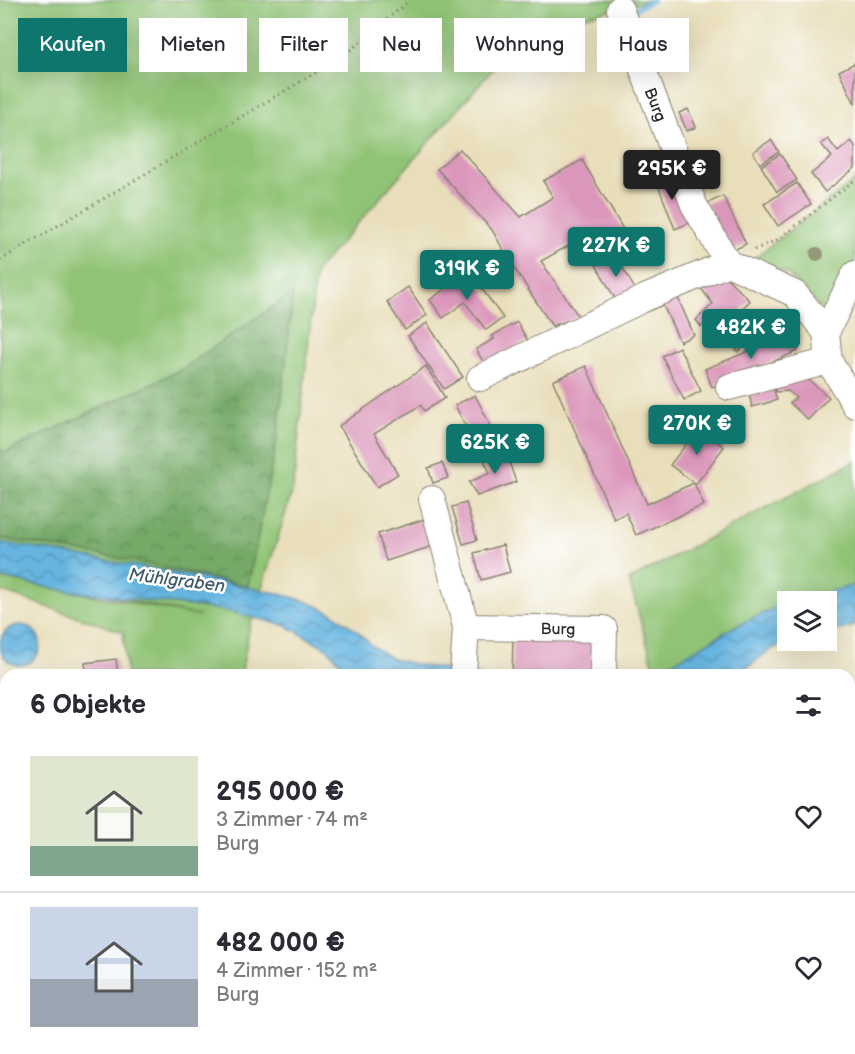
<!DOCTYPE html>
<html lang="de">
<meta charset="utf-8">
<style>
body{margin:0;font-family:"Balsamiq Sans",sans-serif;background:#f2f2f3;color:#2b2b33;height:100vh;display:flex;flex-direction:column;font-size:22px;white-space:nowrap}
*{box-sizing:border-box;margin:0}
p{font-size:20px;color:#7c7c81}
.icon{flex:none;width:33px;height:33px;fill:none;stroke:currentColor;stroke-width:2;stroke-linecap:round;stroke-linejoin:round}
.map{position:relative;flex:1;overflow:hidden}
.sheet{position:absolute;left:0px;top:669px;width:855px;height:386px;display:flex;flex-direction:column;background:#fff;border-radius:18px 18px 0 0;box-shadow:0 6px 24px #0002}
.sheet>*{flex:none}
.top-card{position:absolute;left:18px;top:18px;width:819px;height:54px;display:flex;gap:12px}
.fabs{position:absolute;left:777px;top:591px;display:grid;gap:12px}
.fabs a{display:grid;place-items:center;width:60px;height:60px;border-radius:0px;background:#fff;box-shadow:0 6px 24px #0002;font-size:30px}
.price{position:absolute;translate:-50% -51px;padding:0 14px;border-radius:6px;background:#0f766e;color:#fff;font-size:20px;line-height:39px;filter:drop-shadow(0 2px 3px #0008)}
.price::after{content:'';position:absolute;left:50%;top:36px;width:18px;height:14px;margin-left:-9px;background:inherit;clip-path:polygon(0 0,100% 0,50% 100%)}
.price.active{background:#222;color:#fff}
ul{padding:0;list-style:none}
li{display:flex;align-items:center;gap:18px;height:150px;padding:0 30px}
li+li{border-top:2px solid #e1e1e2}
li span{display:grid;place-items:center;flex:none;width:168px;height:120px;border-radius:0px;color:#555}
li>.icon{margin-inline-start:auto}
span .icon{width:72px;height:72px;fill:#fffc;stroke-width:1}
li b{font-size:26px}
h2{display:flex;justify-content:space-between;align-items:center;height:72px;padding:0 30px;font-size:26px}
.tag{padding:0 21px;border-radius:0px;background:#fff;box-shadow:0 6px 24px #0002;font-size:21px;line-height:54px}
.tag.active{background:#0f766e;color:#fff}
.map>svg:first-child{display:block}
.green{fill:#90c374;stroke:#5e7750;stroke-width:1.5}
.forest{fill:url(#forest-crowns);stroke:#506a48;stroke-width:1.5}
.water{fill:url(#water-waves);stroke:#487086;stroke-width:1.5}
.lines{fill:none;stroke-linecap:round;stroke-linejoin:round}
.stream{stroke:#66b5e0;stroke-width:5}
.building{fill:#db97bb}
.minor-casing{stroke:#8a8472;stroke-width:28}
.major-casing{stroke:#8a8472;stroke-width:34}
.path{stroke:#8a8472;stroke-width:3;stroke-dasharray:1.5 4.5;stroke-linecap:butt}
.minor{stroke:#fff;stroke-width:26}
.major{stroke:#fff;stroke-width:32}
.tree{fill:#93997a}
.labels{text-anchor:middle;stroke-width:5;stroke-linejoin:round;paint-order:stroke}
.street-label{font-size:16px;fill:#2b2b2b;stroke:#fff}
.water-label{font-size:18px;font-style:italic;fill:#405b6a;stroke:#fff}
</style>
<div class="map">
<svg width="855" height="1054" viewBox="0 0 855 1054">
<defs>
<pattern id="forest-crowns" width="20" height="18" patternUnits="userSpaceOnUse" patternTransform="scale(1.5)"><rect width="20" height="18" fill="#74a966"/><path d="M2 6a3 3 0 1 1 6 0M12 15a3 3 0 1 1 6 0" fill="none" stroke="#5f8a54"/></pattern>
<pattern id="water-waves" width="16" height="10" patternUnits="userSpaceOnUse" patternTransform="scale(1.5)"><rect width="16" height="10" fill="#66b5e0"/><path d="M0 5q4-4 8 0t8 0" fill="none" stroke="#5493b6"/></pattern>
</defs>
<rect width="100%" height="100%" fill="#fff"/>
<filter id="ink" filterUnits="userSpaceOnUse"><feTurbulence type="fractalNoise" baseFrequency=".0167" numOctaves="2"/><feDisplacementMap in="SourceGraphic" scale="12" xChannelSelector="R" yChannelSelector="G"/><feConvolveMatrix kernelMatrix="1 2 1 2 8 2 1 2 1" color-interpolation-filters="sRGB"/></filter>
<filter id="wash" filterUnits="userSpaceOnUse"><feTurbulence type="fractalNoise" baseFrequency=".008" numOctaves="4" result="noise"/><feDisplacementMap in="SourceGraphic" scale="24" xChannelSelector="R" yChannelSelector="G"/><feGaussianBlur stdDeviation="1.35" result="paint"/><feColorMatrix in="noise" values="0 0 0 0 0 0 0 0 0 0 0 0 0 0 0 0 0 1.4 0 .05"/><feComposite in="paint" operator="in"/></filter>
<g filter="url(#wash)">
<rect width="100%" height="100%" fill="#e8deba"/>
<!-- green -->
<g class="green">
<polygon points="0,0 652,0 527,30 316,271 293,489 250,626 241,675 127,675 123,632 0,591 0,578 200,616 0,573 0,538 129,560 248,585 278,433 293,293 180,370 6,452 0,451"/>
<polygon points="855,180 855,264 836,303 822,309 788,274 753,259"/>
<polygon points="855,461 855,621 826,602 788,602 788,640 656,675 629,580"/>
</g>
<!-- forest -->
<polygon class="forest" points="293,293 278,433 248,586 129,560 0,538 0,451 7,452 180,370"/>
<!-- water -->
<g class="water">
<polygon points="0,542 176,573 282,594 308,602 332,613 356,630 375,648 393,659 419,665 483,675 351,675 328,649 287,626 223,610 70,591 0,578"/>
<polygon points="855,585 855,626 827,633 826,602 788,602"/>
<polygon points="788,602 788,640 799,641 773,648 744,670 733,675 609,675 611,668 667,666 734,627"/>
<circle cx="20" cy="645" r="20"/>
</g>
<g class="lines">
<!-- stream -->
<polyline class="stream" points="629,12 653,0"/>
</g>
<g id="blocks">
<!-- building -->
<g class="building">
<polygon points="855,63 855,104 839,71"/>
<polygon points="688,109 696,127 687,131 679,113"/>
<polygon points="828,139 838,152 851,141 855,146 855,168 825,192 811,174 832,157 821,144"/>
<polygon points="771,140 779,152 760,164 753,152"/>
<polygon points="460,149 521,217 553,197 543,181 582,160 626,234 587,257 577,241 541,261 579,317 552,326 509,260 492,230 437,169"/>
<polygon points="780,154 797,180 777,192 761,166"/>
<polygon points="670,174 689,223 675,229 656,180"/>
<polygon points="797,183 811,204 778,226 764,204"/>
<polygon points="723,196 746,244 730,252 706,204"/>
<polygon points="615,254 636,291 617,302 596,265"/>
<polygon points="469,271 503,318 486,330 465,302 443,318 430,300"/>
<polygon points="725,276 750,301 723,326 714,316 701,327 696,320 713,304 700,287"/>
<polygon points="408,287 427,315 405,330 387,302"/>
<polygon points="677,296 694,335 680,342 662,303"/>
<polygon points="517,322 528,341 485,365 476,349 494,339 492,336"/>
<polygon points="427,323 463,377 444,389 408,336"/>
<polygon points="731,324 747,343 738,352 724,329"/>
<polygon points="791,334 798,351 712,387 705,369"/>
<polygon points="679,347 701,391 684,400 662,356"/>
<polygon points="426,366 445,398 424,411 421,405 374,434 398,474 377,487 339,426"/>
<polygon points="586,366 647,504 694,483 704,505 636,535 626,513 614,519 553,381"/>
<polygon points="805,377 829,397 808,420 790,403 796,397 788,391 776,392 774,387"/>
<polygon points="773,388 777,400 752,407 749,394"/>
<polygon points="475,395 502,449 482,459 455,405"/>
<polygon points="699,427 724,447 696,484 670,465"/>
<polygon points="505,450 516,482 477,496 469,482 490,473 484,460"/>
<polygon points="442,463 448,478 433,483 428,468"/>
<polygon points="466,503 477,540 463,544 452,507"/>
<polygon points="428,518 436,545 386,561 378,534"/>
<polygon points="503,545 510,572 481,580 474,553"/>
<polygon points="513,638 595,640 594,675 512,675"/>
<polygon points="116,659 118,675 87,675 85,663"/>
<polygon points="0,707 6,711 6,738 4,742 0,739"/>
<polygon points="0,800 6,803 6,822 0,819"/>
<polygon points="0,883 6,885 6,907 0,905"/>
<polygon points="107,1048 155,1048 170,1054 115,1054 106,1051"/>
<polygon points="188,1048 208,1048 205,1054 185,1054"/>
<polygon points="263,1048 274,1048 272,1054 261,1054"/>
<polygon points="303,1048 316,1048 314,1054 301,1054"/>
<polygon points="321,1048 343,1048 357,1054 319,1054"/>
<polygon points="403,1048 429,1048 428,1054 400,1054"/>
<polygon points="548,1048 575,1048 574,1054 547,1054"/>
<polygon points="595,1048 606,1048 628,1054 594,1054"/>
</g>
</g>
</g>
<g filter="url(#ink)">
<use href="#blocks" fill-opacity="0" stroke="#8a8472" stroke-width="1.5"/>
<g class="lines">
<defs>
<g id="minor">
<path id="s1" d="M620,9l74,196 34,58 67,31 31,38 3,29 26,44"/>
<polyline points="826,332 855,274"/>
<polyline points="480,378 645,298 728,263"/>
<polyline points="729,387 829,361"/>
<polyline points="432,499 466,627 463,675"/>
<path id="s2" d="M466,627l138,2 -1,46"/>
<polyline points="849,751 855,738"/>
<polyline points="0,855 6,858"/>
<polyline points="0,945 6,947"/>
<polyline points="221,1054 224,1048"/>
<polyline points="456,1054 457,1048"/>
<polyline points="532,1054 533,1048"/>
</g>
<g id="major">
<polyline points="0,771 6,775"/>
<polyline points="849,1015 855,1015"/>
</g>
</defs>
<!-- minor casing -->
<use href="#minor" class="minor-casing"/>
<!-- major casing -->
<use href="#major" class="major-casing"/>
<!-- path -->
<g class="path">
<polyline points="754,250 779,239 855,180"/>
<polyline points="0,260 342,57 410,0"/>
<polyline points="294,1054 296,1048"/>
</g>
<!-- minor -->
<use href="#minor" class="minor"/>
<!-- major -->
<use href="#major" class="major"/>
</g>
<!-- trees -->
<circle class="tree" cx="817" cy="254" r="7"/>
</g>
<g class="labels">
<!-- street labels -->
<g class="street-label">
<text dy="6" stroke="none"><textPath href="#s1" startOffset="102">Burg</textPath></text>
<text dy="6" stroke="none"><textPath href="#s2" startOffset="92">Burg</textPath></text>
</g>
<!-- water labels -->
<g class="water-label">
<text transform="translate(177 580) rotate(7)" y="6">Mühlgraben</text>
</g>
</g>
</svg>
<div class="fabs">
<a><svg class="icon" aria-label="layers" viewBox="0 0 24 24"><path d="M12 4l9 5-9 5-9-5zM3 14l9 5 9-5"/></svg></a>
</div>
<b class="price active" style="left:672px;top:201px">295K €</b>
<b class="price" style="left:616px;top:278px">227K €</b>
<b class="price" style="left:467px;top:301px">319K €</b>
<b class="price" style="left:751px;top:360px">482K €</b>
<b class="price" style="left:697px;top:456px">270K €</b>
<b class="price" style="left:495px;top:475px">625K €</b>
<div class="top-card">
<a class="tag active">Kaufen</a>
<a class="tag">Mieten</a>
<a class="tag">Filter</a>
<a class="tag">Neu</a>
<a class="tag">Wohnung</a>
<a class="tag">Haus</a>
</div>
<section class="sheet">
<h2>6 Objekte<svg class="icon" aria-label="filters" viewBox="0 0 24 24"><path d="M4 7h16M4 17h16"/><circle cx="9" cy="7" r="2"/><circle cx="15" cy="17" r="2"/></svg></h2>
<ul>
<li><span style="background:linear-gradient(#dfe7d0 75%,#7fa58c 0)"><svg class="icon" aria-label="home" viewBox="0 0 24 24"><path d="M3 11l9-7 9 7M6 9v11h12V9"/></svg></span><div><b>295 000 €</b><p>3 Zimmer · 74 m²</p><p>Burg</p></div><svg class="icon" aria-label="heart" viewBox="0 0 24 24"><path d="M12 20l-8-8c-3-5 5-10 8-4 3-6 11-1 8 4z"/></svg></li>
<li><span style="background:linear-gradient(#c9d6e8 60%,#9aa5b1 0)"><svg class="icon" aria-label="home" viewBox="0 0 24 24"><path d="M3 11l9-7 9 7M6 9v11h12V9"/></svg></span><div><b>482 000 €</b><p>4 Zimmer · 152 m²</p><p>Burg</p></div><svg class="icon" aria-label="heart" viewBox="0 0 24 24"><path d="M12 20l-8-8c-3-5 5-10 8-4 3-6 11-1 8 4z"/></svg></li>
</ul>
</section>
</div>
